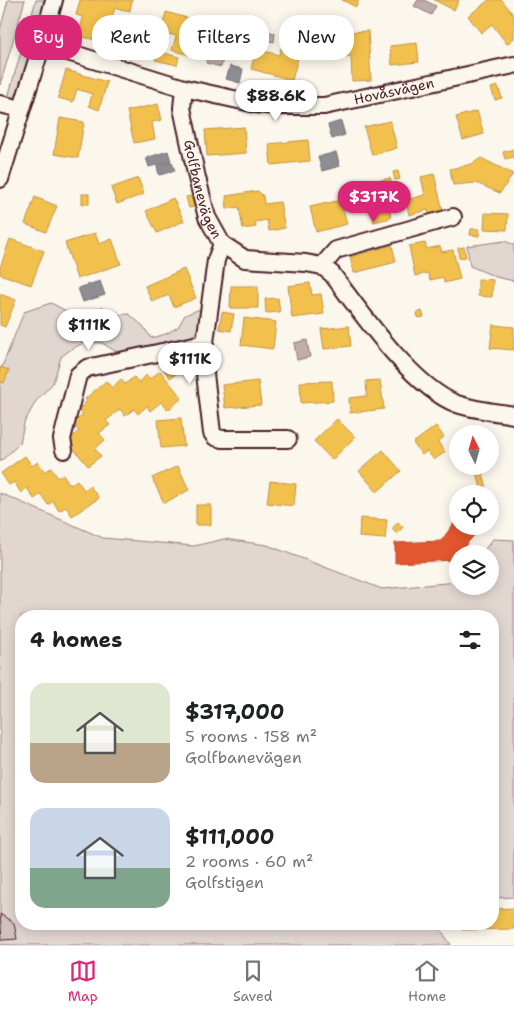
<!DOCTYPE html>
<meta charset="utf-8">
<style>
body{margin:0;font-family:"Shantell Sans",sans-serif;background:#f2f2f2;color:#202124;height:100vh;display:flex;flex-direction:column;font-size:19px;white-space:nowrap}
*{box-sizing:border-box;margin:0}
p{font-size:16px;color:#757577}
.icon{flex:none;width:28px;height:28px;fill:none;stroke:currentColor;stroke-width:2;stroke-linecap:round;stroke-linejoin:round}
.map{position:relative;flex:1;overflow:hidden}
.sheet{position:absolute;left:15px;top:610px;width:484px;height:320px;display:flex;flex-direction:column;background:#fff;border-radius:20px;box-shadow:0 2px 12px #0003}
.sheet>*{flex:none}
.banner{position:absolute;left:15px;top:15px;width:485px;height:45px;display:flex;gap:10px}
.needle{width:32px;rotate:355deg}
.controls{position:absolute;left:449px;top:425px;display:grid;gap:10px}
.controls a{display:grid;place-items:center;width:50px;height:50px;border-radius:50%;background:#fff;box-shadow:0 2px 12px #0003;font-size:25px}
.price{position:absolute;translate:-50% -42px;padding:0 11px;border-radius:18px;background:#fff;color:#222;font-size:16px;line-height:32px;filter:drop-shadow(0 1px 2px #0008)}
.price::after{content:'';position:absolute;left:50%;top:30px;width:15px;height:11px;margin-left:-8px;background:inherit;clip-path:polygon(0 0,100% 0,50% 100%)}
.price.current{background:#db2777;color:#fff}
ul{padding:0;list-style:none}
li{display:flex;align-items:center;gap:15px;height:125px;padding:0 15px}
li span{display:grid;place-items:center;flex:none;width:140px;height:100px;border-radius:15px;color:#555}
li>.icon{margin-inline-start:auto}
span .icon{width:60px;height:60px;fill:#fffc;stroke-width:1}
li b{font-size:21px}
h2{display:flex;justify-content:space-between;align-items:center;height:60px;padding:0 15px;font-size:21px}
.pill{padding:0 18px;border-radius:20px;background:#fff;box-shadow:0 2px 12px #0003;font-size:18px;line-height:45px}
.pill.current{background:#db2777;color:#fff}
.menu{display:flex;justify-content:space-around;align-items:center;height:70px;border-top:1px solid #e0e0e0;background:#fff;font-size:14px;color:#757577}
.menu a{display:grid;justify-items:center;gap:2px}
.menu .current{color:#db2777}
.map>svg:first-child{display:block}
.green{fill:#e2d7d0;stroke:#967b7e}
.water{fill:#bfadaa;stroke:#907477}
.homes{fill:#f2c14e;stroke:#c09044}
.shops{fill:#e4572e;stroke:#b6462d}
.industry{fill:#8d8d92;stroke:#796c73}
.building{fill:#cfc2bc;stroke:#4a1f2b}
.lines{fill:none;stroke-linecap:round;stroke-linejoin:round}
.minor-casing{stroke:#4a1f2b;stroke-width:20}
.minor{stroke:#fbf7ec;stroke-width:16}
.labels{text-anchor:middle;stroke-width:5;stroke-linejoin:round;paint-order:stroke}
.street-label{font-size:14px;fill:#4a1f2b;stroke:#fbf7ec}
</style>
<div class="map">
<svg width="514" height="945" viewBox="0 0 514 945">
<rect width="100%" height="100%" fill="#fbf7ec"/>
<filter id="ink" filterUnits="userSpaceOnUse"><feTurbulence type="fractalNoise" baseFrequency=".02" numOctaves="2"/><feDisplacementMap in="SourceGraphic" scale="10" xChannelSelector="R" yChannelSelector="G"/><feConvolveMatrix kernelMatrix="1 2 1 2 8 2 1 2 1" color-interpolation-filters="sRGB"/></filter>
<g filter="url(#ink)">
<!-- green -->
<g class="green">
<polygon points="8,0 25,0 0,85 0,30"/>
<polygon points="36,0 47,0 19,100 8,97"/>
<polygon points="505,241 514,245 514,281 496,277 470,266 467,246"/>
<polygon points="51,303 83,320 102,307 117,315 129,314 143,326 151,338 166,334 178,327 185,315 200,309 199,330 190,337 132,355 115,351 102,343 85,342 70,350 61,357 53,383 36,401 24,423 20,443 0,462 0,372 24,312"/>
<polygon points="0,493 103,538 194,546 224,539 267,545 382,589 457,582 458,586 490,586 490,554 481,554 493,539 514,540 514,897 493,898 492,616 21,616 21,924 439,924 439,927 451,945 0,945"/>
</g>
<!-- water -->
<g class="water">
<polygon points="418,0 424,0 436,6 431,15 414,6"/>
<polygon points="260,30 275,33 274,42 258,38"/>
<polygon points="208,55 223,59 221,67 206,63"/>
<polygon points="307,340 310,357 297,360 294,343"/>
</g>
<!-- homes -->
<g class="homes">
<polygon points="80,0 132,0 130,11 115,8 111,20 122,23 116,45 79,36 83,17 76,15"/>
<polygon points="342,0 359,0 356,7"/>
<polygon points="434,0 459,0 454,10"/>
<polygon points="489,0 502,0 514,16 514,38 507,44 492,24 481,33 468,16"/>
<polygon points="166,12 198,21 189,55 172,50 176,36 161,32"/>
<polygon points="221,27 246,35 238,59 213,51"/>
<polygon points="368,31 371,80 352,81 351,56 333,58 331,33"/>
<polygon points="283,42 301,47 292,80 251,69 256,49 279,55"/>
<polygon points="417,43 419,62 392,65 390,46"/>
<polygon points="304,47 310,49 308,59 302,57"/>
<polygon points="157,51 179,57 177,65 155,60"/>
<polygon points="66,70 107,82 99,110 89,106 92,94 77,89 73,102 58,98"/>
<polygon points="498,86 502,98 495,100 491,88"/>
<polygon points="158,104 162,120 152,122 155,139 134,143 127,111"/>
<polygon points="477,111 484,134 463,140 456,117"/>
<polygon points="60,118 84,122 78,158 54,154"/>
<polygon points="390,121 397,148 372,155 364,127"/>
<polygon points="244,127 246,153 207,156 205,130"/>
<polygon points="308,140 310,161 271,165 269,144"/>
<polygon points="514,149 514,157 505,159 503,152"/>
<polygon points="481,158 513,174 500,193 476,183 453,185 450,169 472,164"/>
<polygon points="398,171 400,179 395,180 393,172"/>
<polygon points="434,174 444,215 430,219 428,210 409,215 406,200 425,195 421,177"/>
<polygon points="138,178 144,194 117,204 111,188"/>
<polygon points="390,178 396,201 388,203 391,218 374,222 364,184"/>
<polygon points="258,191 263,196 264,204 280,202 285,228 269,231 267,220 255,222 256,227 243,229 239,207 227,209 226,196"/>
<rect x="82" y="194" width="7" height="10"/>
<polygon points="191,196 194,207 189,208 186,197"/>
<polygon points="35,197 57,206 46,232 25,224"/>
<polygon points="173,198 184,221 157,233 146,211"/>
<polygon points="341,200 347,224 316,232 310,207"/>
<polygon points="485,213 508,214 507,230 484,229"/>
<polygon points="471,229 479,229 479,236 470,235"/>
<polygon points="95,233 99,244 112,239 121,264 77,279 65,243"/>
<polygon points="10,239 44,251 31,285 0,274 0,268"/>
<polygon points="425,243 427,249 440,246 442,252 453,250 460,279 444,283 443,277 430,280 428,273 415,276 409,246"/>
<polygon points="392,245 396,262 354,273 350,257"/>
<polygon points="464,247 466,257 459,258 458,248"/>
<polygon points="184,269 196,298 174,307 169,295 152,302 145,286"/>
<polygon points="478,279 493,280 492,297 478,296"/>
<polygon points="310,283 312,295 321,294 324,314 292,318 288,286"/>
<polygon points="231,286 258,286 258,308 230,308"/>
<polygon points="0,294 16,300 5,327 0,325"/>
<polygon points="278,298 280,312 266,313 265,299"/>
<polygon points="422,311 424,317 418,318 417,313"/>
<polygon points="222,312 234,314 231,331 219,329"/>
<polygon points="244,318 276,322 273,349 241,345"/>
<polygon points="493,325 514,327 514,350 490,348"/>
<polygon points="349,326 351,346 324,349 321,329"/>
<polygon points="174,362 180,371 170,378 164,370"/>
<polygon points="0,367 9,370 4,383 0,382"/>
<polygon points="160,371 182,398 168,410 161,402 150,411 147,406 138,414 134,409 125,416 120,409 106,421 110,425 99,433 105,440 95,449 101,456 88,466 67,441 79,431 72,424 83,415 78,410 87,401 85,399 106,381 112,388 121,379 125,384 134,377 138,382 147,375 150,379"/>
<polygon points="380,380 384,409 350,413 349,398 367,396 366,381"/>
<polygon points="258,381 261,405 225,408 222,385"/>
<polygon points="332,381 333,401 301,403 300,382"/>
<polygon points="181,418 184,446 161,448 158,420"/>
<polygon points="337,419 355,437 332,460 314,441"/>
<polygon points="436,426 444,437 438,442 445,452 434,460 427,451 422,455 413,443"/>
<polygon points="383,450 401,471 377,492 359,471"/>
<polygon points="25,456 32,466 38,462 45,472 51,468 58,478 63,474 70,485 77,480 84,490 90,486 99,498 72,516 66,507 59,511 53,501 48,505 41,494 34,499 27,488 21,493 14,482 9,485 1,473"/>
<polygon points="178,466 189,490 164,503 152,478"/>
<polygon points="482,471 486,484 485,494 480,494 480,484 476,473"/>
<polygon points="270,481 296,484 294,506 267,503"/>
<rect x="196" y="505" width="15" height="20"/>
<polygon points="360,518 387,520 385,539 359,537"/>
<polygon points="398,522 403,527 397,534 392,529"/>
<polygon points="514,908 514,929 462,930 462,924 492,924 492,909"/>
</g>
<!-- shops -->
<polygon class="shops" points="458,518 458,526 482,526 453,560 395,563 395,543 441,541"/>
<!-- industry -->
<g class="industry">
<polygon points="230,66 243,69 240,83 226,79"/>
<polygon points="341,121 345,135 332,139 328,125"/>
<polygon points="168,151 171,161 149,167 146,158"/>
<polygon points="336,152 340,166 322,171 318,157"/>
<polygon points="172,162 175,171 159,175 157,166"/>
<polygon points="100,281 105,295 83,302 78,288"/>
</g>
<!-- building -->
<polygon class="building" points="0,914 14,923 17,939 2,940"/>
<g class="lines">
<defs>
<g id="minor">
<path id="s1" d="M42,44l142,44 72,16 24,2h44l190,-41"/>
<path id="s2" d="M184,88l-2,20 15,70 10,39 15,27 23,15 61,4 16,3 10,8c29,38 80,113 125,130 18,6 38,8 57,11"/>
<polyline points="0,104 21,109"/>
<polyline points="0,179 42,44 54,0"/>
<polyline points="222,244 216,260 203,357 212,433 215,437 222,439 288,439"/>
<polyline points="322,266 336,250 453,217"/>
<polyline points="64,450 62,439 78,375 87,368 204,343"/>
</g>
</defs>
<!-- minor casing -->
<use href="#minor" class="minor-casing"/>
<!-- minor -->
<use href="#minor" class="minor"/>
</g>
</g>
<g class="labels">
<!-- street labels -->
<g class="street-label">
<text dy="5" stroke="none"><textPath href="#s1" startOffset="362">Hovåsvägen</textPath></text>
<text dy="5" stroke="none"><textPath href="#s2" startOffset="104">Golfbanevägen</textPath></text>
</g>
</g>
</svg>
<div class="controls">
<a><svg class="needle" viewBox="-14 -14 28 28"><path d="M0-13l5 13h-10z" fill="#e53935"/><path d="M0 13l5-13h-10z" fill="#757577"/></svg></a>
<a><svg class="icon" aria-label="locate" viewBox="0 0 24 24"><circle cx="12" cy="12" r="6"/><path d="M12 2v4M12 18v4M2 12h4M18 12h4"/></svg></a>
<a><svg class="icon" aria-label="layers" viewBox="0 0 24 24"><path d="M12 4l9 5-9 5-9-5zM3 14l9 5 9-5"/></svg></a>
</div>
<b class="price" style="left:276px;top:122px">$88.6K</b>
<b class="price current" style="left:374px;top:223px">$317K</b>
<b class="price" style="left:89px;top:351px">$111K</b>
<b class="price" style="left:190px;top:385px">$111K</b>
<div class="banner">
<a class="pill current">Buy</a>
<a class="pill">Rent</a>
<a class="pill">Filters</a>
<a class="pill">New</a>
</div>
<section class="sheet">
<h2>4 homes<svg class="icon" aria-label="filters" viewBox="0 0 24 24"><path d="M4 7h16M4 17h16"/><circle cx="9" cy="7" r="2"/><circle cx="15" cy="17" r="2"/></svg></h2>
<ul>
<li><span style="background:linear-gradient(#dfe7d0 60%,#b9a48a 0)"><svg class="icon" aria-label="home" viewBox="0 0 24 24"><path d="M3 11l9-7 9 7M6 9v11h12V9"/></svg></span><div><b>$317,000</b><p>5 rooms · 158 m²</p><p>Golfbanevägen</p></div></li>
<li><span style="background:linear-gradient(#c9d6e8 60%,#7fa58c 0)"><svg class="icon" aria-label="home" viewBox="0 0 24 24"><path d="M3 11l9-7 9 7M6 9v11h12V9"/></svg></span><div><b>$111,000</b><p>2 rooms · 60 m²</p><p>Golfstigen</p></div></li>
</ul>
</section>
</div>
<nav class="menu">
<a class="current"><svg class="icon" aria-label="map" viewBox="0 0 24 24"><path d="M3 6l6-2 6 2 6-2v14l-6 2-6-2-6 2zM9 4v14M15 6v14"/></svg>Map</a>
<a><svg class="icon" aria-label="saved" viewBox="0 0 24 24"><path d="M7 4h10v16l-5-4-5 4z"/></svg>Saved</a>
<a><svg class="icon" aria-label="home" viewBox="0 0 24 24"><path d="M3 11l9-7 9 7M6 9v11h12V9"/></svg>Home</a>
</nav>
